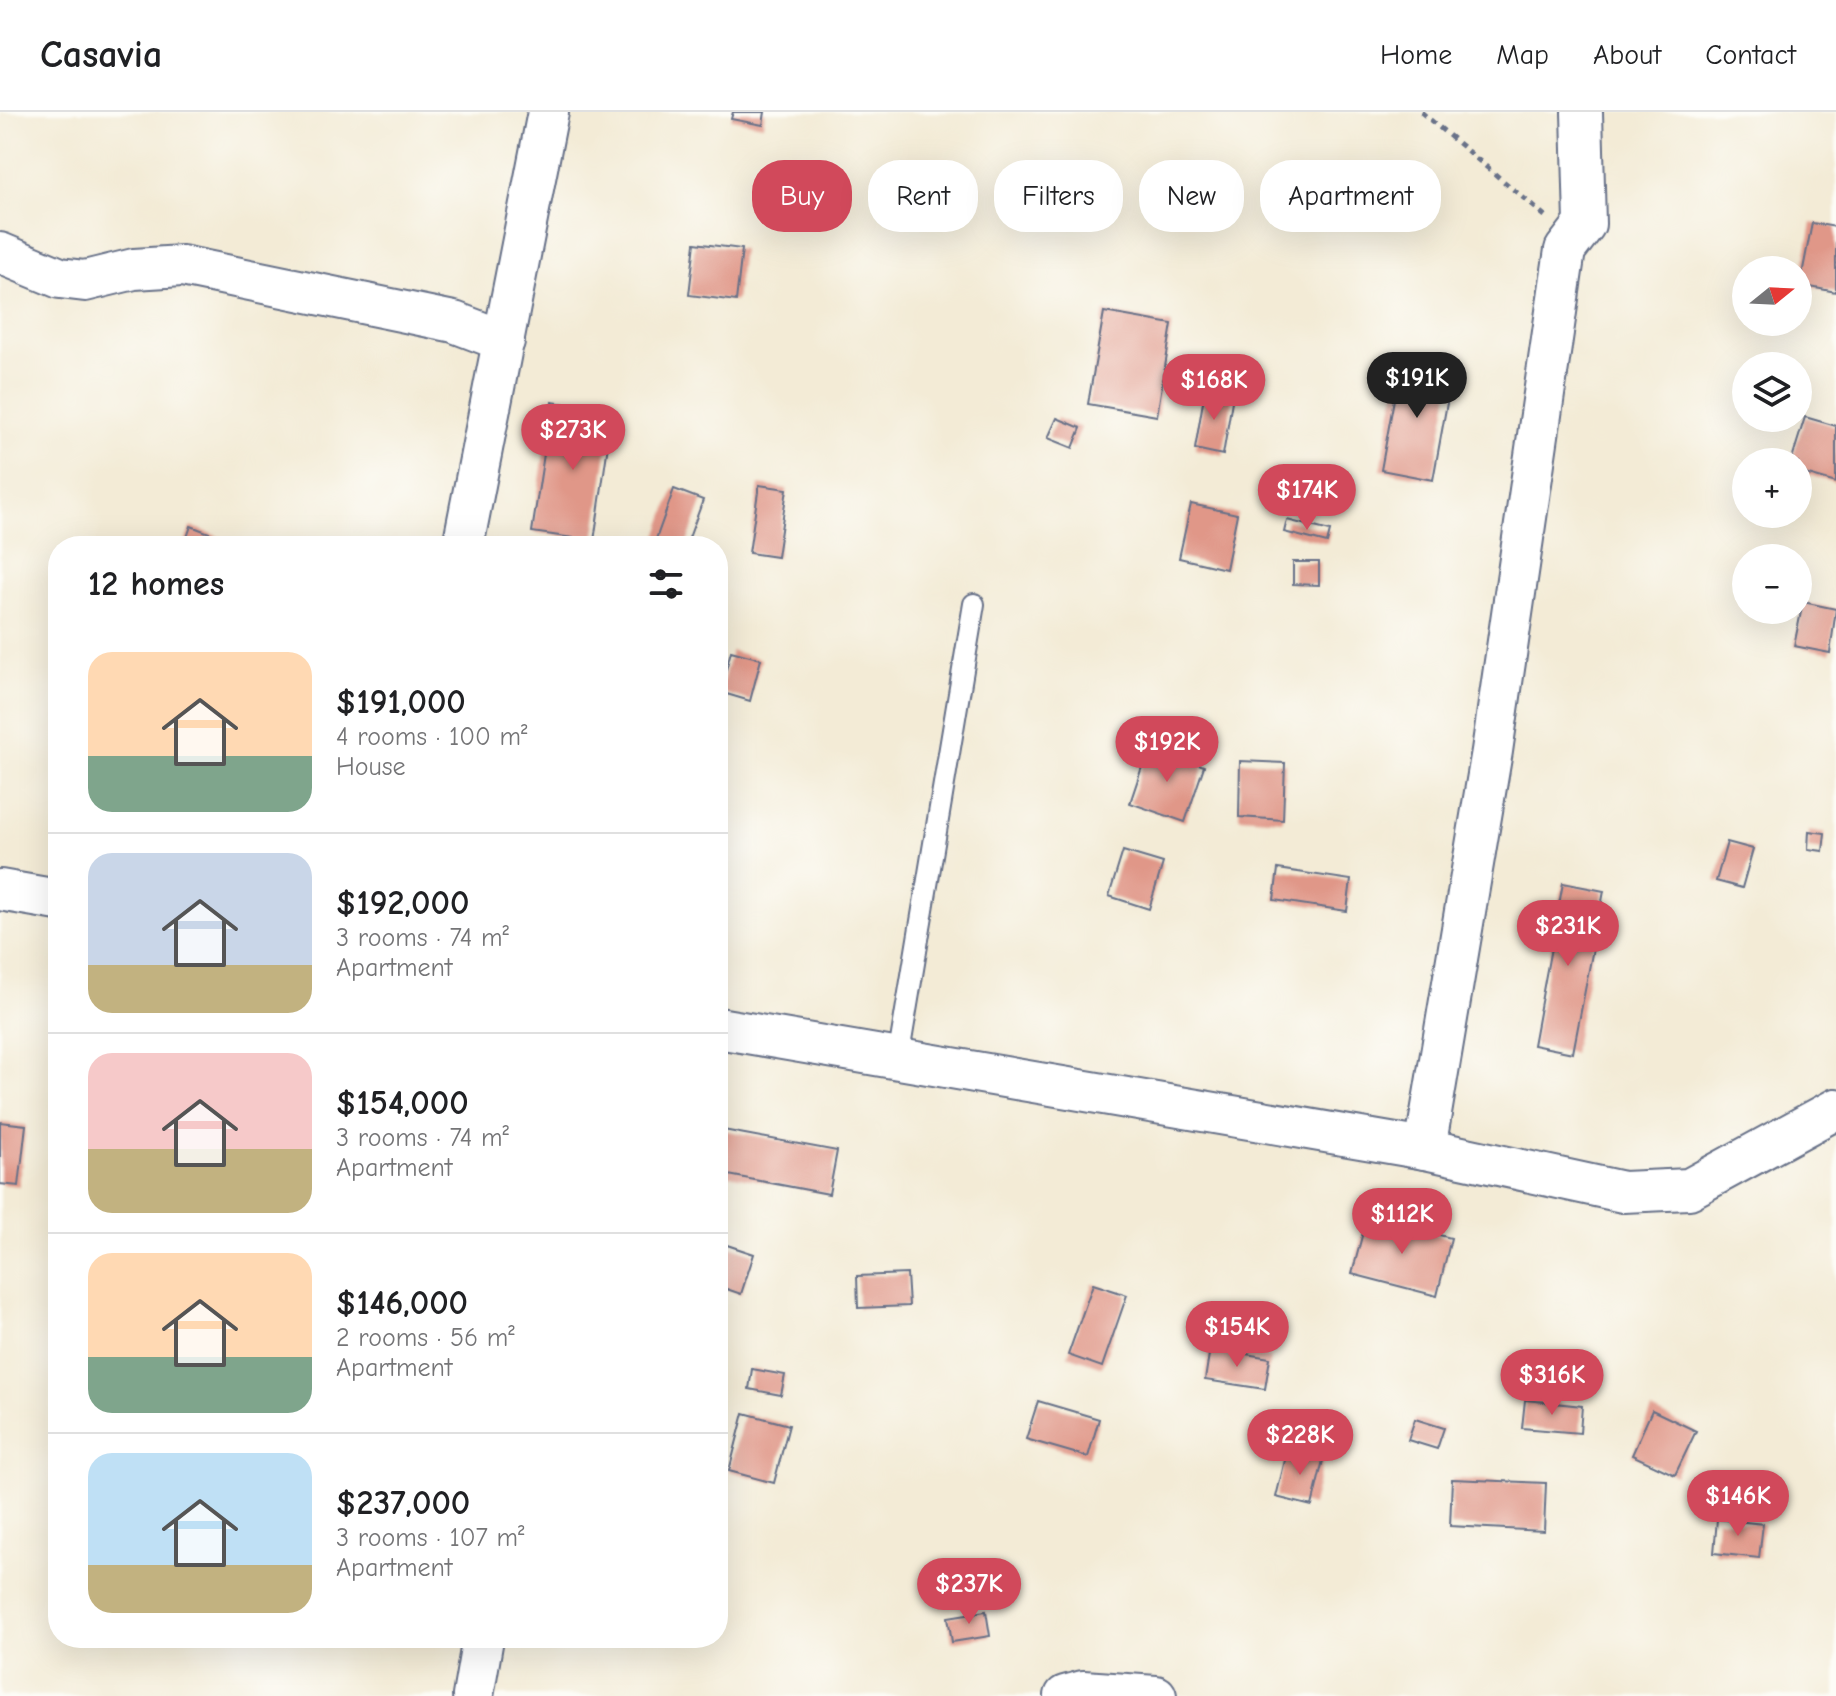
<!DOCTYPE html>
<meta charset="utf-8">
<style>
body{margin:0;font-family:"Comic Neue",sans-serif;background:#f2f2f2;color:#202124;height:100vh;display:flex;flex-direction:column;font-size:30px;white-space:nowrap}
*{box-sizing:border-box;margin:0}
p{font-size:26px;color:#757577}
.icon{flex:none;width:44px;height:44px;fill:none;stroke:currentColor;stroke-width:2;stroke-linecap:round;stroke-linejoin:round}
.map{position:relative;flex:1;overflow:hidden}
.sheet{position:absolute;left:48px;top:424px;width:680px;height:1112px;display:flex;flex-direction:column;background:#fff;border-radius:32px;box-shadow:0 8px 32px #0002}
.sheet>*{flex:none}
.banner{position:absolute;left:752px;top:48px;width:760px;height:72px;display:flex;gap:16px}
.needle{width:52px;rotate:72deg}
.tools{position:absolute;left:1732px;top:144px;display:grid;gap:16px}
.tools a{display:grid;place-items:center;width:80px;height:80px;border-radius:50%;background:#fff;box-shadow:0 8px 32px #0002;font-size:40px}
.price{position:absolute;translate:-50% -68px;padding:0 18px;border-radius:28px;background:#d1495b;color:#fff;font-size:26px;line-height:52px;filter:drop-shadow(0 2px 4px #0008)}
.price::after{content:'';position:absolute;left:50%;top:48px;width:24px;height:18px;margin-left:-12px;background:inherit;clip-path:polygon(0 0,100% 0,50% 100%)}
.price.current{background:#222;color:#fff}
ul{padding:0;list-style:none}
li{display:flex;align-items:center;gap:24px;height:200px;padding:0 40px}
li+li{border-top:2px solid #e0e0e0}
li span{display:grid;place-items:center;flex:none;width:224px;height:160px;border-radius:24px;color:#555}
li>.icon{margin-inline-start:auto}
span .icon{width:96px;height:96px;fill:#fffc;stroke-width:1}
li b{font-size:34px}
h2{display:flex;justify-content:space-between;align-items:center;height:96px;padding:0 40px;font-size:34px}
.pill{padding:0 28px;border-radius:32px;background:#fff;box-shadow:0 8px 32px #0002;font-size:28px;line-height:72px}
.pill.current{background:#d1495b;color:#fff}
header{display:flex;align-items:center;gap:48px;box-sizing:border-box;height:112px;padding:0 40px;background:#fff;border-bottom:2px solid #e0e0e0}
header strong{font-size:38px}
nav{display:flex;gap:44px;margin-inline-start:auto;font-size:28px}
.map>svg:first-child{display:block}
.building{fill:#e09788}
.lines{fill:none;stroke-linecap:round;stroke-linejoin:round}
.service-casing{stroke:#677188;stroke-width:24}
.minor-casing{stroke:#677188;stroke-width:44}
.path{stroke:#677188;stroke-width:5;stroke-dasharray:6 6;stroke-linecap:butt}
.service{stroke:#fff;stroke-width:20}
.minor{stroke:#fff;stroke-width:40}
</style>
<header>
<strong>Casavia</strong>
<nav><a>Home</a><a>Map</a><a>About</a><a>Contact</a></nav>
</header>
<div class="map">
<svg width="1836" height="1584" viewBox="0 0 1836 1584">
<rect width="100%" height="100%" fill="#fdfcf7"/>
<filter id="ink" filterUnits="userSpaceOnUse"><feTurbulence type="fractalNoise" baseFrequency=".0125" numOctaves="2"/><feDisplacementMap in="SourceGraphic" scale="16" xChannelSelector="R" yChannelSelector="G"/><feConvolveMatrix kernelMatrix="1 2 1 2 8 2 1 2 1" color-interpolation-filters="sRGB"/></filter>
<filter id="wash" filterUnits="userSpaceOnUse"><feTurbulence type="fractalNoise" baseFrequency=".006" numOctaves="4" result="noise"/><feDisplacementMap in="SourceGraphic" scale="32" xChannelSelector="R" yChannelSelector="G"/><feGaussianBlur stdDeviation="1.8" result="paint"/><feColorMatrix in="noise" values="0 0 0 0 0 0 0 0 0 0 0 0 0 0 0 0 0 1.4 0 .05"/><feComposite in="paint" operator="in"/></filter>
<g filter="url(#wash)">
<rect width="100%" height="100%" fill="#f3ebd6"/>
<g id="blocks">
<!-- building -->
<g class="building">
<polygon points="733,0 765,0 763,13 731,7"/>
<polygon points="1812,111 1836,115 1836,180 1800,173"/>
<polygon points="695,131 742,137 736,189 689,183"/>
<polygon points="1104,200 1172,212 1157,304 1088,292"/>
<polygon points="1401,249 1453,258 1433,368 1381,358"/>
<polygon points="1205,278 1233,283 1223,343 1195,337"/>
<polygon points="552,290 613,299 594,429 532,420"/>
<polygon points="1805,305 1836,314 1836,371 1798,360 1798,350 1791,350"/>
<polygon points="1057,306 1081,316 1073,336 1048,326"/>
<polygon points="759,373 787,377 777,445 749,441"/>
<polygon points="674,377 703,388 686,434 655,430"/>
<polygon points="1191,392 1237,402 1226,457 1179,446"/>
<polygon points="1287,408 1330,419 1327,431 1284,420"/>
<polygon points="191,414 225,427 223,434 184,434"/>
<polygon points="1293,450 1319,450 1319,473 1293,472"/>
<polygon points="1803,490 1836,497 1830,541 1794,534"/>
<polygon points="731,539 761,547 750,589 720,580"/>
<polygon points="1149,634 1204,654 1185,710 1130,691"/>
<polygon points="1240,649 1285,651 1283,708 1239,705"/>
<polygon points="1809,719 1825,721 1823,739 1808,737"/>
<polygon points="1727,730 1753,737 1742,776 1716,769"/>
<polygon points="1123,739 1163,751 1149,797 1109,784"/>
<polygon points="1278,757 1351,768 1347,799 1274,788"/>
<polygon points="1563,771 1604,779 1573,941 1533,933"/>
<polygon points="0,1010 26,1013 19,1074 0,1072"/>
<polygon points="718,1017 837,1039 829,1082 718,1061"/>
<polygon points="1367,1105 1451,1126 1437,1184 1352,1162"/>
<polygon points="718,1130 754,1142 741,1182 718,1174"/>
<polygon points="907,1162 909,1194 858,1196 857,1164"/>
<polygon points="1093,1172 1127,1183 1102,1255 1068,1243"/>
<polygon points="1229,1196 1251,1197 1250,1221 1228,1220"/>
<polygon points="1210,1236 1270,1246 1265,1277 1205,1268"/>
<polygon points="56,1241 58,1241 58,1272 52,1271"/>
<polygon points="752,1257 785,1263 781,1283 749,1277"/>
<polygon points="1525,1288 1582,1294 1580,1321 1522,1316"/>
<polygon points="1038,1289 1099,1307 1088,1345 1026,1327"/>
<polygon points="1652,1298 1696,1319 1675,1363 1632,1343"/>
<polygon points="744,1301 789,1313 774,1371 729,1359"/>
<polygon points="1415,1307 1444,1316 1437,1337 1408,1328"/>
<polygon points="1288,1336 1324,1344 1312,1394 1276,1385"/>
<polygon points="1452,1367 1546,1371 1544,1419 1450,1414"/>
<polygon points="1717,1407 1763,1412 1759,1446 1714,1441"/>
<polygon points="986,1499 990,1524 952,1530 948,1505"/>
</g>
</g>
</g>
<g filter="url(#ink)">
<use href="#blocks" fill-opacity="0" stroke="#677188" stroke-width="2"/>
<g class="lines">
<defs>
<polyline id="service" points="898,947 974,492"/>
<g id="minor">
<polyline points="0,141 60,166 85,169 134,157 182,154 454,210 504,229"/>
<polyline points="463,434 548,0"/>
<polyline points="0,778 58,788"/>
<polyline points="718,916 1425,1037 1623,1080 1689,1077 1836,997"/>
<polyline points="1425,1037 1492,639 1565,138 1585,112 1582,0"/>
<polyline points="473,1584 483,1526"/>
<polyline points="1065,1584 1083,1579 1156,1584"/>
</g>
</defs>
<!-- service casing -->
<use href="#service" class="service-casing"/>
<!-- minor casing -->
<use href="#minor" class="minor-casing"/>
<!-- path -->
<polyline class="path" points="1421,0 1545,104"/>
<!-- service -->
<use href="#service" class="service"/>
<!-- minor -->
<use href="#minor" class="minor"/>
</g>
</g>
</svg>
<div class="tools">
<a><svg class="needle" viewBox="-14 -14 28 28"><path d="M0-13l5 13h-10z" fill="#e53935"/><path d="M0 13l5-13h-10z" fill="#757577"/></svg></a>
<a><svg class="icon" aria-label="layers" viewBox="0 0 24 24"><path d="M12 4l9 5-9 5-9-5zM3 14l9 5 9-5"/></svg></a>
<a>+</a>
<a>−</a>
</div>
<b class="price current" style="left:1417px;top:308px">$191K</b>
<b class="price" style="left:1214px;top:310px">$168K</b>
<b class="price" style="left:573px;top:360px">$273K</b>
<b class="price" style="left:1307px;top:420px">$174K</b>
<b class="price" style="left:1167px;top:672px">$192K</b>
<b class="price" style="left:1568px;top:856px">$231K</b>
<b class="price" style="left:1402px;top:1144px">$112K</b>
<b class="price" style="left:1237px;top:1257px">$154K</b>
<b class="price" style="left:1552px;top:1305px">$316K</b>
<b class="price" style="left:1300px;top:1365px">$228K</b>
<b class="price" style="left:1738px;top:1426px">$146K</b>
<b class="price" style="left:969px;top:1514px">$237K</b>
<div class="banner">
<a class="pill current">Buy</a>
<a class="pill">Rent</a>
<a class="pill">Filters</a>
<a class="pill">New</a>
<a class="pill">Apartment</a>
</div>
<section class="sheet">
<h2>12 homes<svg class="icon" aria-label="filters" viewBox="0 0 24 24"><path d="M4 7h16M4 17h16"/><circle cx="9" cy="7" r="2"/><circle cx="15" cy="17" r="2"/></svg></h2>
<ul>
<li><span style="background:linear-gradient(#ffd9b3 65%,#7fa58c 0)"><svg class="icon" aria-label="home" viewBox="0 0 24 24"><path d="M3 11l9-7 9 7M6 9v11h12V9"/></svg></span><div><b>$191,000</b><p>4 rooms · 100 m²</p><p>House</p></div></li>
<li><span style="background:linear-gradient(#c9d6e8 70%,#c2b280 0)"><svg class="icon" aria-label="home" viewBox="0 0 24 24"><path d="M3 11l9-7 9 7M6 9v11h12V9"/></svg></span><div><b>$192,000</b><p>3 rooms · 74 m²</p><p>Apartment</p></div></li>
<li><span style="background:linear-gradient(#f6c9c9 60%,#c2b280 0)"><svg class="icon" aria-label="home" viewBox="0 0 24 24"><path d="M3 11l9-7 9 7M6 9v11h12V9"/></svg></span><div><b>$154,000</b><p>3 rooms · 74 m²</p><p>Apartment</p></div></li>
<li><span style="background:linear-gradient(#ffd9b3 65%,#7fa58c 0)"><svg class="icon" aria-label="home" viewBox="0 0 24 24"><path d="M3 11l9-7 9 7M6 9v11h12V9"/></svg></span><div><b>$146,000</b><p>2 rooms · 56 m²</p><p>Apartment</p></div></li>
<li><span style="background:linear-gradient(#bfe0f5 70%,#c2b280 0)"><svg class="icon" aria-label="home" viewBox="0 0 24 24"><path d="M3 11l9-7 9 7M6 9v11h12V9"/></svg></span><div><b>$237,000</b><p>3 rooms · 107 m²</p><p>Apartment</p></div></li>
</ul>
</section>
</div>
